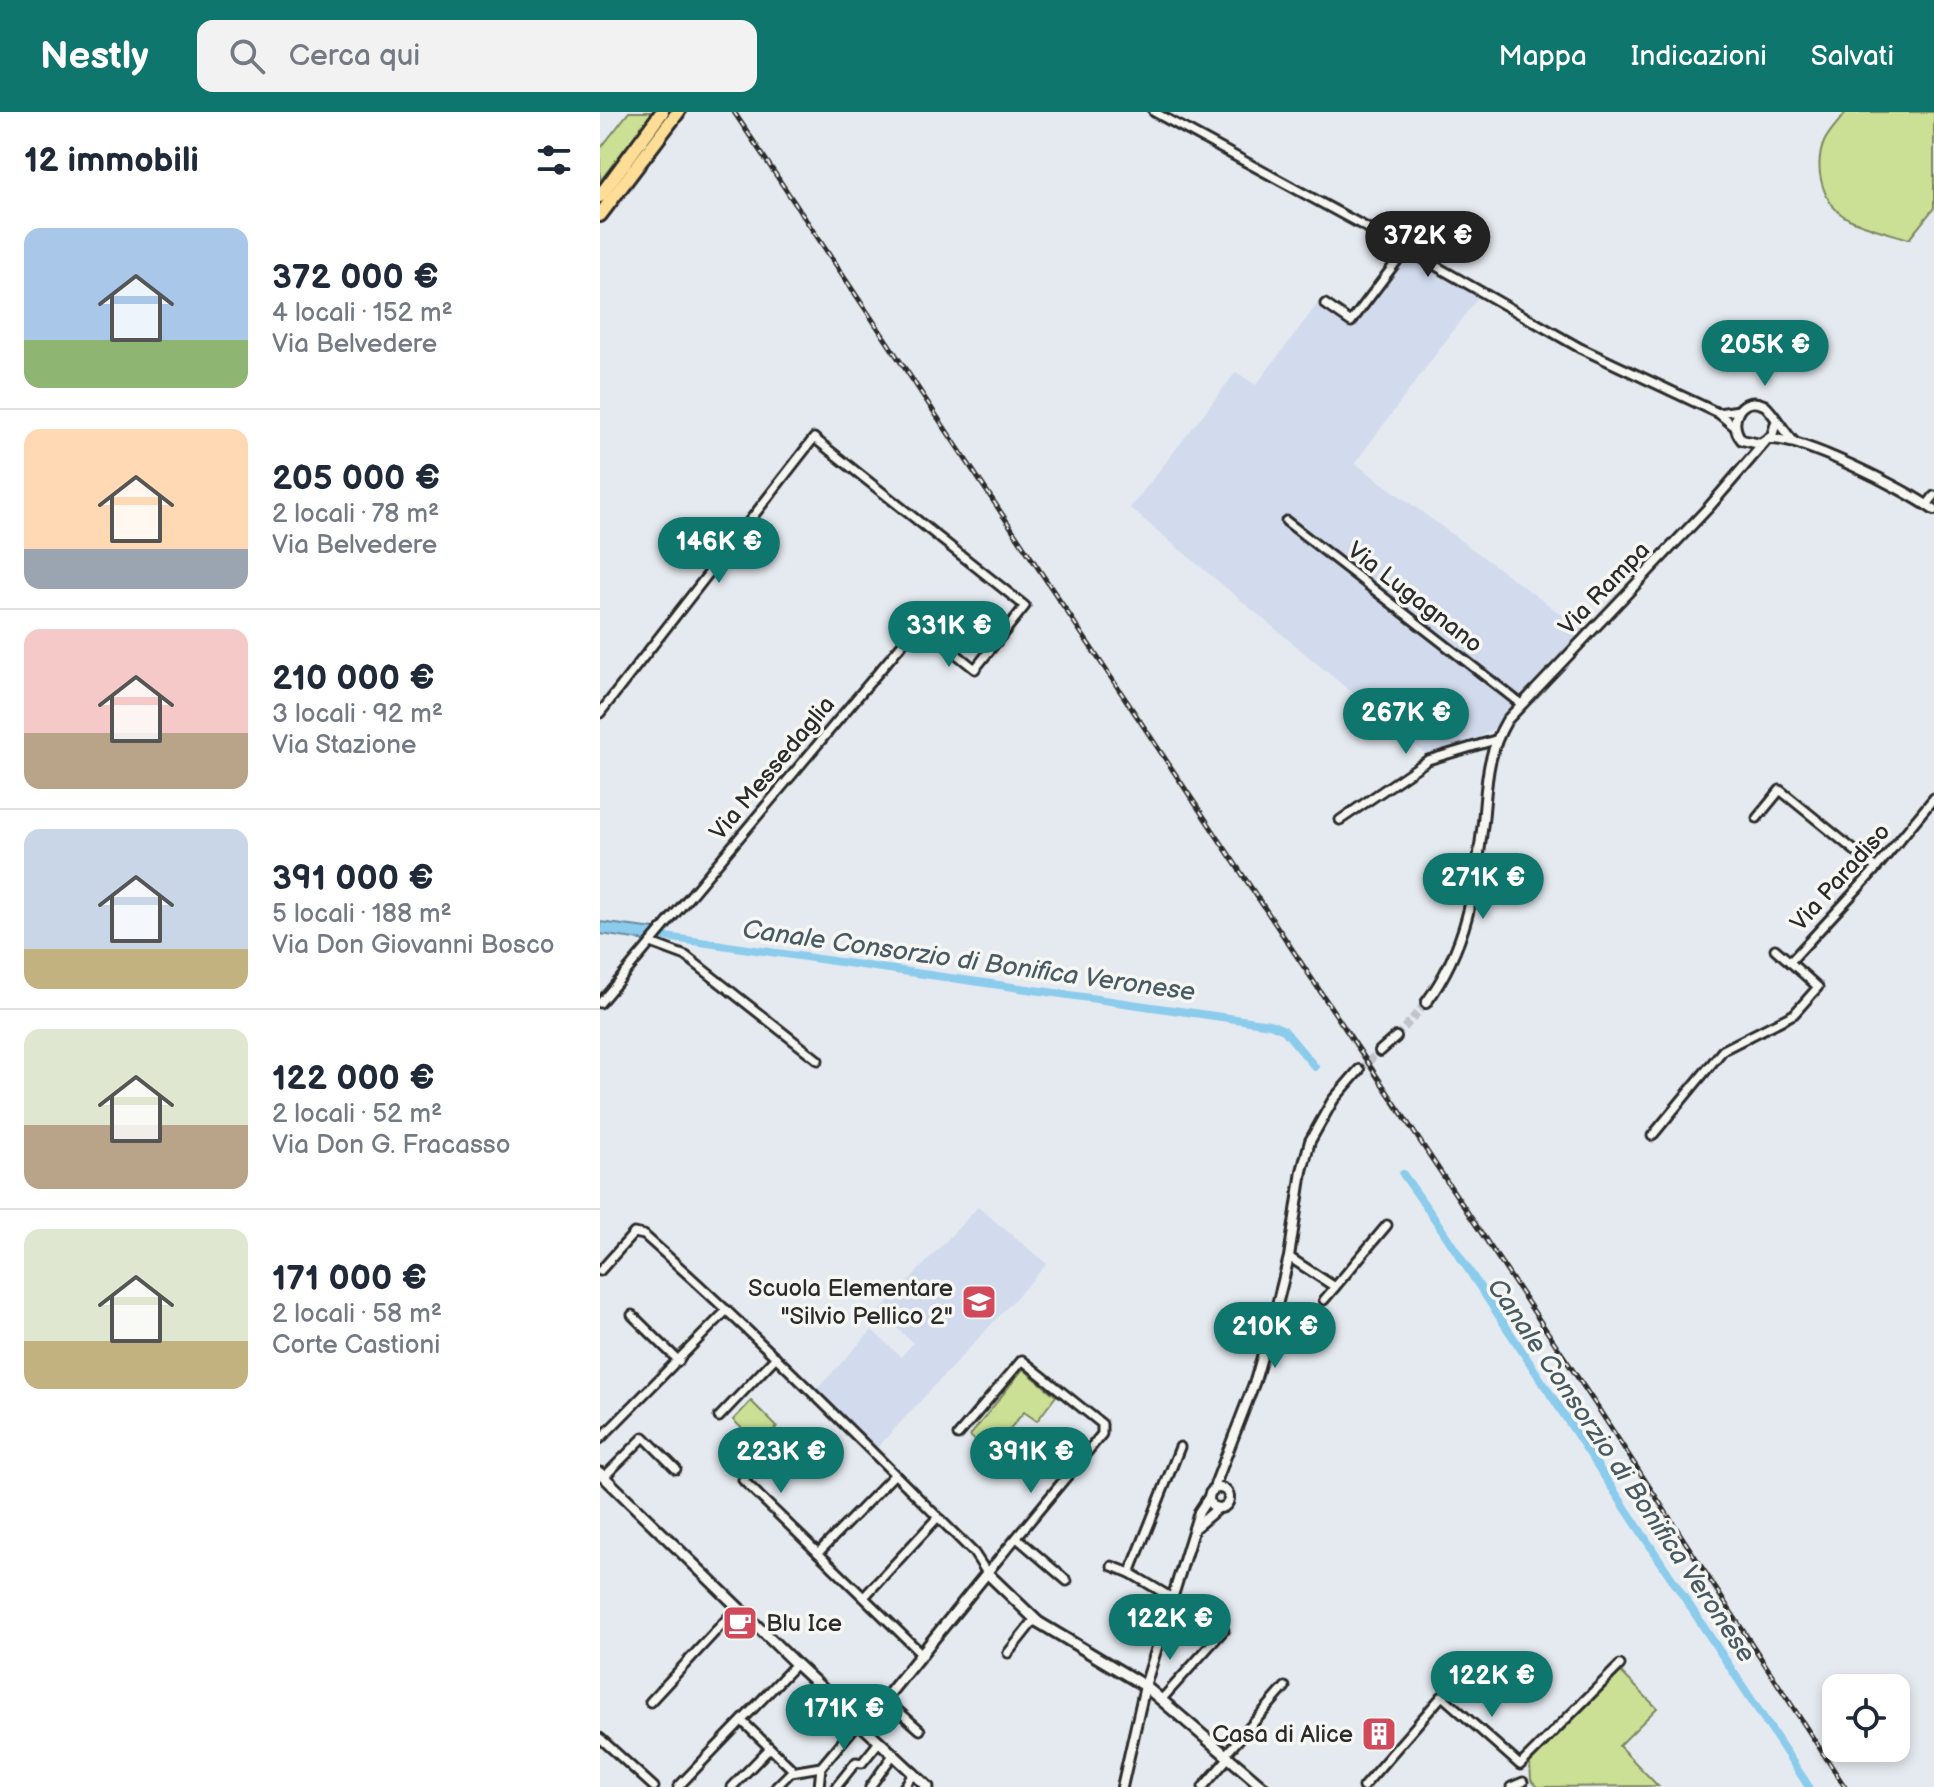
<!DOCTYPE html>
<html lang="it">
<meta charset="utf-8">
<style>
body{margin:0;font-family:"Balsamiq Sans",sans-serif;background:#f2f2f3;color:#1f2937;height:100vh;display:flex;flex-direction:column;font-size:30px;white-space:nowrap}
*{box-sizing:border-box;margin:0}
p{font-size:26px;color:#747a83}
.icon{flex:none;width:44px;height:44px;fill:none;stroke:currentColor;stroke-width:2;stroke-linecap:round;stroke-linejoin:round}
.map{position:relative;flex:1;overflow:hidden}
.panel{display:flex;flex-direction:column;background:#fff;width:600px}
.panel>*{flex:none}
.controls{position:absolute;left:1222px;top:1562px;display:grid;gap:16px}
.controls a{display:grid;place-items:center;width:88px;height:88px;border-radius:16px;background:#fff;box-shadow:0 4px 12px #0003;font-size:40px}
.price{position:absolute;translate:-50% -68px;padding:0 18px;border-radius:28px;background:#0f766e;color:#fff;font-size:26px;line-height:52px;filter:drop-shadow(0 2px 4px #0008)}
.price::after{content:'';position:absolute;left:50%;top:48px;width:24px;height:18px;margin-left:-12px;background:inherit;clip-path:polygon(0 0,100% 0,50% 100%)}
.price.on{background:#222;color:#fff}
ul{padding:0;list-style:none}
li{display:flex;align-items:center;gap:24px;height:200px;padding:0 24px}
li+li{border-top:2px solid #e0e1e3}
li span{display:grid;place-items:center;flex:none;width:224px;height:160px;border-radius:16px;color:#555}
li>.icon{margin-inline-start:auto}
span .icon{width:96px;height:96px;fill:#fffc;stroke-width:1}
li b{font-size:34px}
h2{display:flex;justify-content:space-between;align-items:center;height:96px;padding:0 24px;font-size:34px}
header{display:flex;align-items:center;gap:48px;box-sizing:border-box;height:112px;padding:0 40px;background:#0f766e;color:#fff}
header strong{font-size:38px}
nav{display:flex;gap:44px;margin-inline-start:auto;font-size:28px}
.search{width:560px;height:72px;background:#f2f2f3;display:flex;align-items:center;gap:20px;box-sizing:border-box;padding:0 28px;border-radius:16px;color:#747a83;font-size:30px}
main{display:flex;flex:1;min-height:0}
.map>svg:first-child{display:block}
.built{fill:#d1dbed}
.green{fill:#cbe095;stroke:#7b8660;stroke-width:2}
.water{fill:#8bcbec;stroke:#658b9f;stroke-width:2}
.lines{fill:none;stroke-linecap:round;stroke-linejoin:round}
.canal{stroke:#8bcbec;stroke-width:8}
.tertiary-tunnel{stroke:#c0c4c9;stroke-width:8;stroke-dasharray:8 4;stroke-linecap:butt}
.minor-casing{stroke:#2b2b2b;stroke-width:13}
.tertiary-casing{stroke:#2b2b2b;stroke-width:14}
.secondary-casing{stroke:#2b2b2b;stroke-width:15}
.motorway-casing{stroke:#2b2b2b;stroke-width:18}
.minor{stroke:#f6f6f2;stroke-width:7}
.tertiary{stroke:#f6f6f2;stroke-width:8}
.secondary{stroke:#f6f6f2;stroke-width:9}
.motorway{stroke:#fedd96;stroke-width:12}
.rail-casing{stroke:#2b2b2b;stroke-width:5}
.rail{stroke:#f6f6f2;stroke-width:2;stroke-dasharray:6;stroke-linecap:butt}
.labels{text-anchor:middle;stroke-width:7;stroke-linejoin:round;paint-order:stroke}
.street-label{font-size:24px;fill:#2b2b2b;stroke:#f6f6f2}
.poi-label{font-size:24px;fill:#2b2b2b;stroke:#f6f6f2;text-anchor:end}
.water-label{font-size:26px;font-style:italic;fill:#485b65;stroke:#f6f6f2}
</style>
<header>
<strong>Nestly</strong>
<div class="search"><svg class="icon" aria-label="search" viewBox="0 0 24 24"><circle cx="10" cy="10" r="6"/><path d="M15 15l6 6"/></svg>Cerca qui</div>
<nav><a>Mappa</a><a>Indicazioni</a><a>Salvati</a></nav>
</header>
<main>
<section class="panel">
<h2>12 immobili<svg class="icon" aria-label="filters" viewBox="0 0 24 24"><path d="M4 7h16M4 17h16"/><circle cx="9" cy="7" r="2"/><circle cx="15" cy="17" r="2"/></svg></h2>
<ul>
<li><span style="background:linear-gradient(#a9c7e8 70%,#8fb573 0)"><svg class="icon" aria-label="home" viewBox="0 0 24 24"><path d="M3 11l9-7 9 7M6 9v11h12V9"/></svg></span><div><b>372 000 €</b><p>4 locali · 152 m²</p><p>Via Belvedere</p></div></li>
<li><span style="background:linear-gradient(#ffd9b3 75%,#9aa5b1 0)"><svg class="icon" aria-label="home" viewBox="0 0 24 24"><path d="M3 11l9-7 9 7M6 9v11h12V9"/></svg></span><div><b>205 000 €</b><p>2 locali · 78 m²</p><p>Via Belvedere</p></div></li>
<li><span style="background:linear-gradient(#f6c9c9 65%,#b9a48a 0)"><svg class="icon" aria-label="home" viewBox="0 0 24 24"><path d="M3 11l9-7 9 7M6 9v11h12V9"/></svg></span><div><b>210 000 €</b><p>3 locali · 92 m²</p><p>Via Stazione</p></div></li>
<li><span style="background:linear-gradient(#c9d6e8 75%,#c2b280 0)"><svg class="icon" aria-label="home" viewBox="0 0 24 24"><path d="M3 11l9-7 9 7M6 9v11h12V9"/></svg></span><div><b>391 000 €</b><p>5 locali · 188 m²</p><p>Via Don Giovanni Bosco</p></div></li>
<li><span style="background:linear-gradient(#dfe7d0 60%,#b9a48a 0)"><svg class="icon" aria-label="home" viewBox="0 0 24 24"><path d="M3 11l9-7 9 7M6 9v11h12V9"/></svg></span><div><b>122 000 €</b><p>2 locali · 52 m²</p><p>Via Don G. Fracasso</p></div></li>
<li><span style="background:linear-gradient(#dfe7d0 70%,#c2b280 0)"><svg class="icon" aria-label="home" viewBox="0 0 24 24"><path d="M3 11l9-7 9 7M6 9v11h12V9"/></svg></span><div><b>171 000 €</b><p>2 locali · 58 m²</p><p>Corte Castioni</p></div></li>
</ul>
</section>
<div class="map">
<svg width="1334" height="1675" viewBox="0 0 1334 1675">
<rect width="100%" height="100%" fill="#e5eaf0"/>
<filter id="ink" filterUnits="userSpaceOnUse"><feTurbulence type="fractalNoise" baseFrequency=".0125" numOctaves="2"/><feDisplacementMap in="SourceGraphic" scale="16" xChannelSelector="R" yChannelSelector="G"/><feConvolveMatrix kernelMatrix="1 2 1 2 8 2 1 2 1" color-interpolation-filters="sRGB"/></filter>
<g filter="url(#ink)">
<!-- built -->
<g class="built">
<polygon points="802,137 879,184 755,351 984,519 893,617 874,629 828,644 530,396 636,260 656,273 722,186 749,206"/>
<polygon points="378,1095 447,1152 276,1337 217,1277 272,1218 301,1245 313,1231 279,1200"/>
</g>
<!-- green -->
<g class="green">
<polygon points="29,0 53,0 0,69 0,37"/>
<path d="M1246,0h88v96l-25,31c-19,-6 -41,-11 -60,-20 -26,-13 -36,-50 -25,-77 5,-11 15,-20 22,-30z"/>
<polygon points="423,1257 456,1284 437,1309 424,1300 389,1341 370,1324"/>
<polygon points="151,1289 177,1315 160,1333 133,1308"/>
<polygon points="1021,1560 1057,1596 1019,1634 1058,1674 938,1675 931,1668 930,1651"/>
</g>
<!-- water -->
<polygon class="water" points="0,810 55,817 47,829 0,822"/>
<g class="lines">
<!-- canal -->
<g class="canal">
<polyline points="52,823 670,912 684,918 715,955"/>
<polyline points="803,1062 839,1113 1209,1675"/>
</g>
<!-- tertiary-tunnel -->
<g class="tertiary-tunnel">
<polyline points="796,925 826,891"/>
<polyline points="759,958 780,939"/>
</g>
<defs>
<g id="minor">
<polyline points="554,0 806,137 980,236 1118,301 1135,315"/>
<polyline points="725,192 751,210 806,137"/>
<polyline points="1118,301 1139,298"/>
<polyline points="1327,393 1334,384"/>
<polyline points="686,409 921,592"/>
<polyline points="0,601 214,326 425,494 375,557 319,512 0,891"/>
<polyline points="1157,706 1180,678 1276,756"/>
<polyline points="740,708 828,648 895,628"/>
<polyline points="51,831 86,844 218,948"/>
<polyline points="1175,837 1190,850"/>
<polyline points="1052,1024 1123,938 1194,902 1218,875 1190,850 1273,760 1334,686"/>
<polyline points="689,1145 735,1175 787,1113"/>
<path d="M0,1159l34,-38 10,2c114,101 221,210 330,318l13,20 115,-139v-10l-80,-64 -64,75"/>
<polyline points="724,1188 735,1175"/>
<polyline points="32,1203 79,1249"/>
<polyline points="119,1305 176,1245"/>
<polyline points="185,1326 143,1368 323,1543"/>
<polyline points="0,1327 127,1198"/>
<polyline points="4,1365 44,1325 76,1357"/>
<polyline points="417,1426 467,1469"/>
<polyline points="218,1441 294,1363"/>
<polyline points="512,1454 530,1461"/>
<polyline points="264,1485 338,1405"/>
<polyline points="574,1487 530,1461 580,1335"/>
<polyline points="408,1541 435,1507"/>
<polyline points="286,1588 320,1618"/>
<polyline points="561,1588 624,1518"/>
<polyline points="50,1590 138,1495"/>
<polyline points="142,1609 190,1655"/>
<polyline points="0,1626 54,1675"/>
<polyline points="626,1642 685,1575"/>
<polyline points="78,1675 196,1552"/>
<polyline points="132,1675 170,1636"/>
<polyline points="176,1675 191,1660 221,1655 259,1610"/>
<polyline points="219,1675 221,1655"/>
<polyline points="236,1675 256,1650 262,1651 279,1630"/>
<polyline points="270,1675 293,1643"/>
<polyline points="304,1675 314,1661"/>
<polyline points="603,1675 629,1645"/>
<polyline points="763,1675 842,1584 920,1653 1020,1553"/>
<polyline points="911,1675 923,1670"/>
</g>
<g id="tertiary">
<path d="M1176,310l-4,14 -12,8 -18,-4c-16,-18 -1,-46 22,-35 6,3 20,27 29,36"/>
<path d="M1169,327c34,-2 135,50 165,71"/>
<path d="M826,891c41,-56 49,-113 57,-181 4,-40 3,-66 24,-102l202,-213 56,-65"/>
<polyline points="780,939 796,925"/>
<circle cx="619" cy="1386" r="10"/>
<polyline points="613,1378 655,1269 676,1197 689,1145 702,1059 710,1029 733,988 759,958"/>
<polyline points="597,1414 618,1396"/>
<polyline points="522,1675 545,1574 599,1400 609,1385"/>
</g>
<g id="secondary">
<polyline points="0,1361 196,1552 328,1675"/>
<polyline points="263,1614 387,1461 438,1510 545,1574 663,1675"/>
</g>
<g id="motorway">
<polyline points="0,84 62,0"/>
<polyline points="0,103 78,0"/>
</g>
</defs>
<!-- minor casing -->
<use href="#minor" class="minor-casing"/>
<!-- tertiary casing -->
<use href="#tertiary" class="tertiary-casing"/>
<!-- secondary casing -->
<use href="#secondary" class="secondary-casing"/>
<!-- motorway casing -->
<use href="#motorway" class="motorway-casing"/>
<!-- minor -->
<use href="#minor" class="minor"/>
<!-- tertiary -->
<use href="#tertiary" class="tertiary"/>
<!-- secondary -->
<use href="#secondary" class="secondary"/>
<!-- motorway -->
<use href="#motorway" class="motorway"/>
<defs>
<polyline id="rail" points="134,0 996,1293 1245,1675"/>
</defs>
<!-- rail casing -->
<use href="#rail" class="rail-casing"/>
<!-- rail -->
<use href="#rail" class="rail"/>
</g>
</g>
<!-- icons -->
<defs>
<symbol id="school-square" viewBox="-11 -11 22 22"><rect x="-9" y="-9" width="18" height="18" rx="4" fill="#d1495b" stroke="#f6f6f2"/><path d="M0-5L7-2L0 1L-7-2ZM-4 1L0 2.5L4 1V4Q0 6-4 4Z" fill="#fff"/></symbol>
<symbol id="cafe-square" viewBox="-11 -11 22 22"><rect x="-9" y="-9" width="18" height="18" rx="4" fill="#d1495b" stroke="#f6f6f2"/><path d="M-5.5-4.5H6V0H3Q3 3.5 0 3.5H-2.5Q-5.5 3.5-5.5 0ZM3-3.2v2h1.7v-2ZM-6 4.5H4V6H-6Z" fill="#fff"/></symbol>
<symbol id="building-square" viewBox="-11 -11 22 22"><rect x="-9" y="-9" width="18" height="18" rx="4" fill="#d1495b" stroke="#f6f6f2"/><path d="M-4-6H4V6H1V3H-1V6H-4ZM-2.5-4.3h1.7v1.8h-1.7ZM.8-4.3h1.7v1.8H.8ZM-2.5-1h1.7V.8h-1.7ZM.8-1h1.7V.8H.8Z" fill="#fff"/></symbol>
</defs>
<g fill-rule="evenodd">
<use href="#school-square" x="359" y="1170" width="40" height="40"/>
<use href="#cafe-square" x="120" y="1491" width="40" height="40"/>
<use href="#building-square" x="759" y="1602" width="40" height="40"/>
</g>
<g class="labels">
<!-- street labels -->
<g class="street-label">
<text transform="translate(1004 476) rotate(-46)" y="8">Via Rampa</text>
<text transform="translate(815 485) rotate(38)" y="8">Via Lugagnano</text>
<text transform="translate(172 656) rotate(-50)" y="8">Via Messedaglia</text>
<text transform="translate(1240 765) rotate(-48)" y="8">Via Paradiso</text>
</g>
<!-- poi labels -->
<g class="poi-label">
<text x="353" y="1184">Scuola Elementare<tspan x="353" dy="28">"Silvio Pellico 2"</tspan></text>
<text x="166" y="1519" text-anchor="start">Blu Ice</text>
<text x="753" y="1630">Casa di Alice</text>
</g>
<!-- water labels -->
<g class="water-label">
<text transform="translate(369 848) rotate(8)" y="9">Canale Consorzio di Bonifica Veronese</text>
<text transform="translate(1022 1358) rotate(56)" y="9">Canale Consorzio di Bonifica Veronese</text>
</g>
</g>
</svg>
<div class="controls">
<a><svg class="icon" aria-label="locate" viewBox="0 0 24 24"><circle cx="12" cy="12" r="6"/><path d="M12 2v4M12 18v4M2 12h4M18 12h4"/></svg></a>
</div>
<b class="price on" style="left:828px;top:167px">372K €</b>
<b class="price" style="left:1165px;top:276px">205K €</b>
<b class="price" style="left:119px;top:473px">146K €</b>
<b class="price" style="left:349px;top:557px">331K €</b>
<b class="price" style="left:806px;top:644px">267K €</b>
<b class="price" style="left:883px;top:809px">271K €</b>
<b class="price" style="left:675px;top:1258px">210K €</b>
<b class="price" style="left:181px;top:1383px">223K €</b>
<b class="price" style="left:431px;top:1383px">391K €</b>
<b class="price" style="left:570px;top:1550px">122K €</b>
<b class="price" style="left:892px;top:1607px">122K €</b>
<b class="price" style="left:244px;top:1640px">171K €</b>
</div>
</main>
